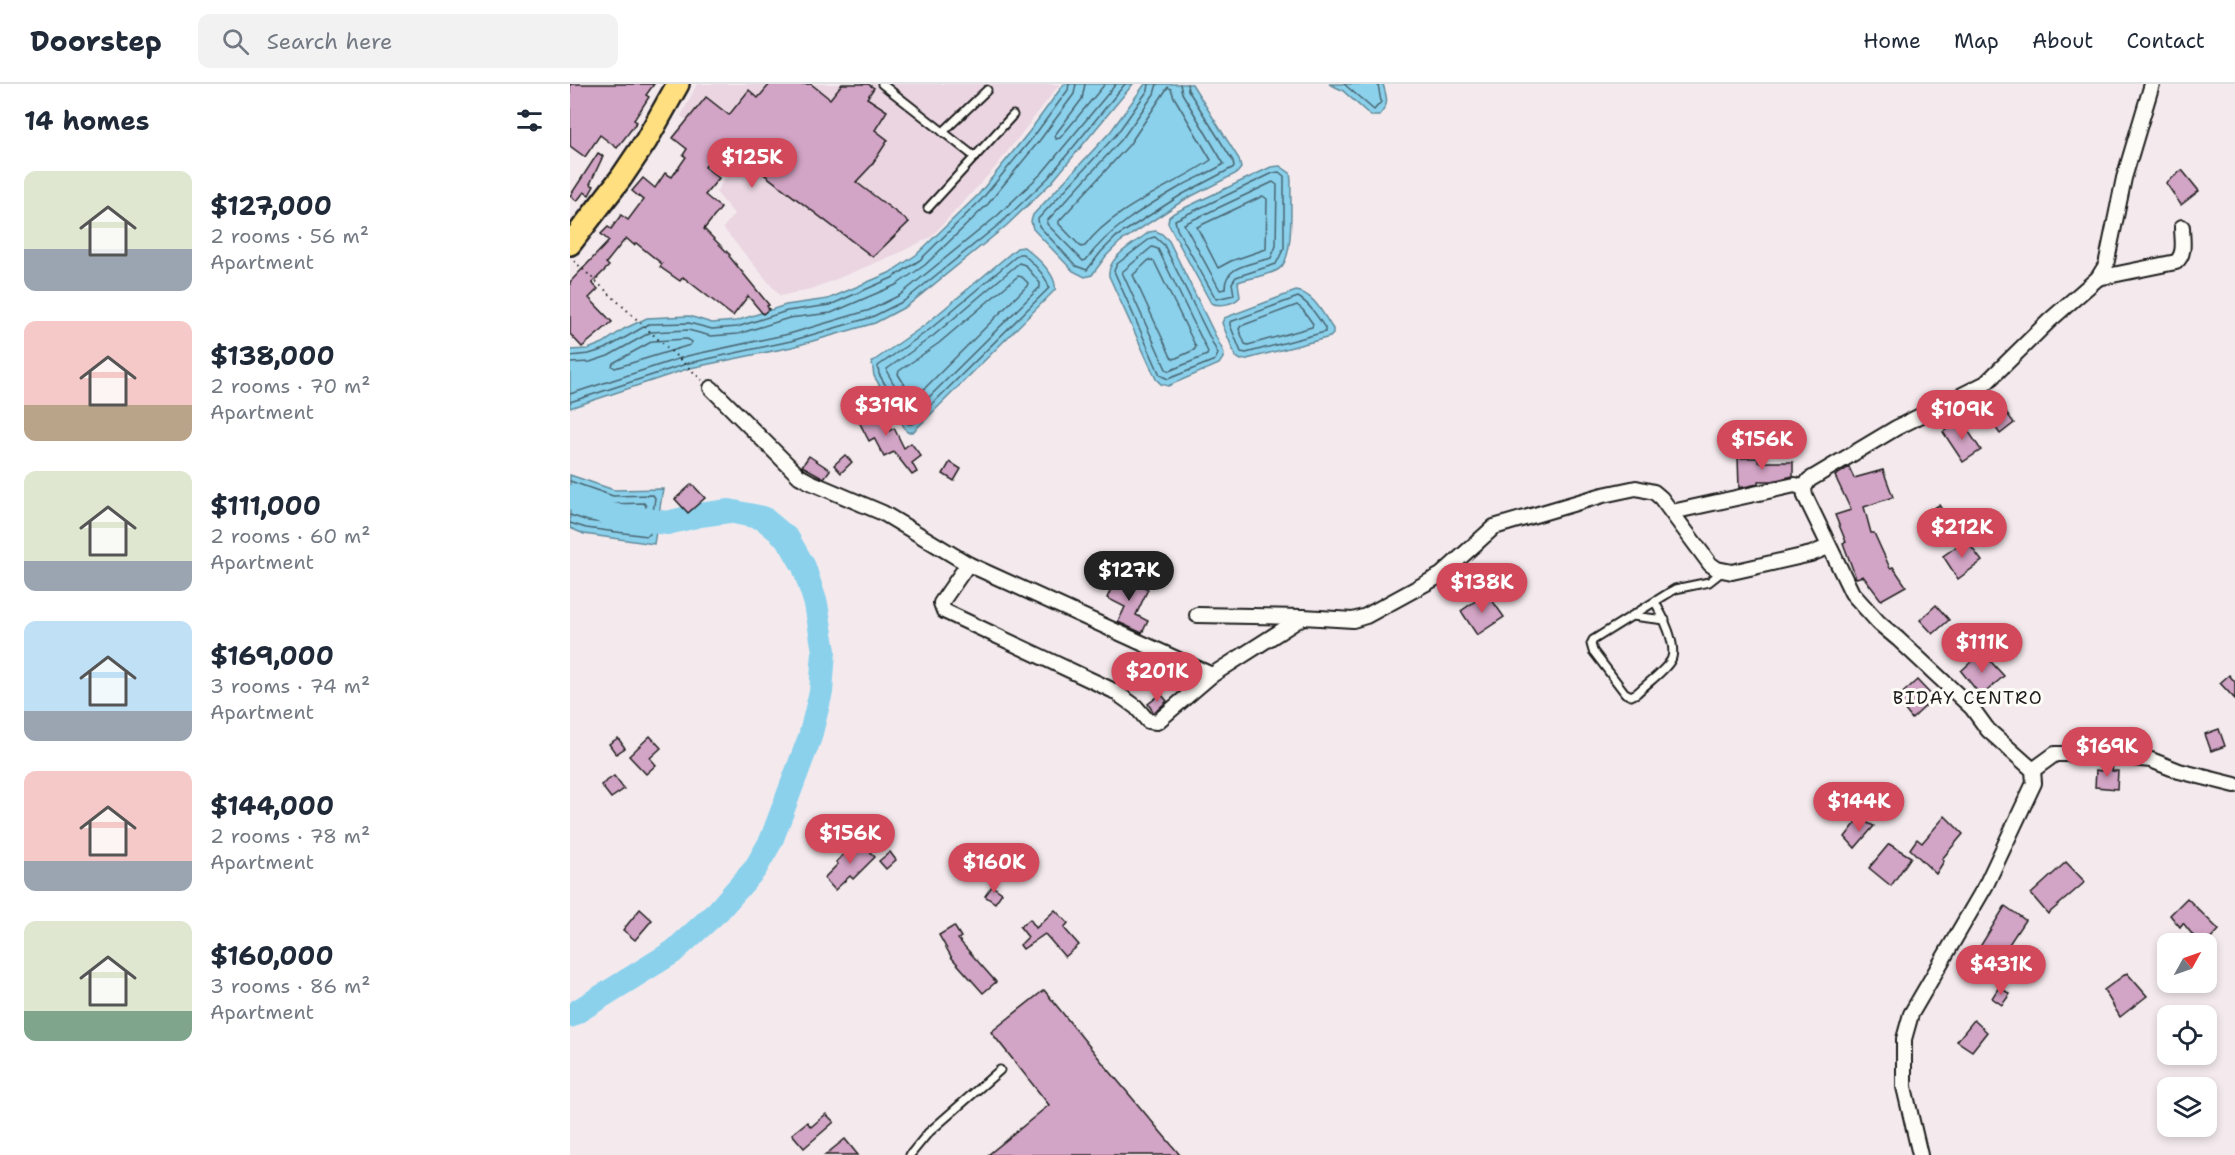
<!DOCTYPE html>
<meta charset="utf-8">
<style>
body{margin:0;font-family:"Shantell Sans",sans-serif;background:#f2f2f3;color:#1f2937;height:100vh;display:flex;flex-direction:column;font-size:22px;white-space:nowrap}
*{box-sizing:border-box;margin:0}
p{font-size:20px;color:#747a83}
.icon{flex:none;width:33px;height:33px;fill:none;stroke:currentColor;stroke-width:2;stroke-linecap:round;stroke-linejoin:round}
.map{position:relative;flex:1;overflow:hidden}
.drawer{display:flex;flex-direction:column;background:#fff;width:570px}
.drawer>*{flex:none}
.needle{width:39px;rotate:50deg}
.buttons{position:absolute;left:1587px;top:849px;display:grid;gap:12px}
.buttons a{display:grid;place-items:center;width:60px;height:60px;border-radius:12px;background:#fff;box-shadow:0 3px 9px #0003;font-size:30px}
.price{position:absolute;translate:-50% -51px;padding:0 14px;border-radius:21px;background:#d1495b;color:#fff;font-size:20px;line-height:39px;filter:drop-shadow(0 2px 3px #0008)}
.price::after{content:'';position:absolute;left:50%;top:36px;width:18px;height:14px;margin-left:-9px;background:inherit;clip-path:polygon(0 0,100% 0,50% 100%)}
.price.current{background:#222;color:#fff}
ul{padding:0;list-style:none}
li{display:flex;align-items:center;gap:18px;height:150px;padding:0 24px}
li span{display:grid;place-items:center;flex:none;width:168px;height:120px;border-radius:12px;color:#555}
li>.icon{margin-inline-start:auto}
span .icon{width:72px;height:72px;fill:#fffc;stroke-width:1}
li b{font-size:26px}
h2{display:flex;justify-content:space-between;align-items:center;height:72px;padding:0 24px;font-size:26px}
header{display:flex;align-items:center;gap:36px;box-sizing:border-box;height:84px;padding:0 30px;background:#fff;border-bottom:2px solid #e0e1e3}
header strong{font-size:28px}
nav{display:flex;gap:33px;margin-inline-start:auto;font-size:21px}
.search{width:420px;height:54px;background:#f2f2f3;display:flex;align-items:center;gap:15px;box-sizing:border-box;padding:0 21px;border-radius:12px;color:#747a83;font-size:22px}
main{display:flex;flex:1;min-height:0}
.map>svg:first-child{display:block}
.built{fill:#ead5e1}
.water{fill:#8bd1ec;stroke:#5f8999;stroke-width:1.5}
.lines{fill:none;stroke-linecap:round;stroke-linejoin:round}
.shore{stroke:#48646f;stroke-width:1.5}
.river{stroke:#8bd1ec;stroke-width:24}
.building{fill:#d2a4c5;stroke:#1c1c1c;stroke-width:1.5}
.lane-casing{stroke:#1c1c1c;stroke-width:11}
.street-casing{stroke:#1c1c1c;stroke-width:18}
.primary-casing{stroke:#1c1c1c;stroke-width:26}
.path{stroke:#1c1c1c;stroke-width:2;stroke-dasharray:1.5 4.5;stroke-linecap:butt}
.lane{stroke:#fdfcf7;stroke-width:7}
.street{stroke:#fdfcf7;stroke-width:14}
.primary{stroke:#ffdf80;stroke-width:21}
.labels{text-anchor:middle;stroke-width:6;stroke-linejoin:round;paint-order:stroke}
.neighbourhood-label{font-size:18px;letter-spacing:1.5px;fill:#1c1c1c;stroke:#fdfcf7}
</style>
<header>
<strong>Doorstep</strong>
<div class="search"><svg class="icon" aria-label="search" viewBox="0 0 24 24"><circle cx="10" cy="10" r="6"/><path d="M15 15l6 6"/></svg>Search here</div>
<nav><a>Home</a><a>Map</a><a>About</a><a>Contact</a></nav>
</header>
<main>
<section class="drawer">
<h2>14 homes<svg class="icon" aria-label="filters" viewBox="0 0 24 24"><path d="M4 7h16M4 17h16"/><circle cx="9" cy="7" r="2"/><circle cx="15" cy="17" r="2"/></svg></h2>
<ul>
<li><span style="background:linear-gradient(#dfe7d0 65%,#9aa5b1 0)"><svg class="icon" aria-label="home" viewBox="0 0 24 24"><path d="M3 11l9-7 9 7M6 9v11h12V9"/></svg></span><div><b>$127,000</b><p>2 rooms · 56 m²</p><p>Apartment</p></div></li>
<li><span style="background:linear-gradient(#f6c9c9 70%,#b9a48a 0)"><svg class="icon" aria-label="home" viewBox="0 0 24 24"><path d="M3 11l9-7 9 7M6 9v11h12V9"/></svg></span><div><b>$138,000</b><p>2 rooms · 70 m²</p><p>Apartment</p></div></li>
<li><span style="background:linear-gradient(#dfe7d0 75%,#9aa5b1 0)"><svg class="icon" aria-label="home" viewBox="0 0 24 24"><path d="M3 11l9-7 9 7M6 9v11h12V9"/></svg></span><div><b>$111,000</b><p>2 rooms · 60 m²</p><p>Apartment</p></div></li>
<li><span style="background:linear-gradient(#bfe0f5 75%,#9aa5b1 0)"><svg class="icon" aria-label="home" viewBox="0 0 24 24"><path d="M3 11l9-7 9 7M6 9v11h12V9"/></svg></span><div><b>$169,000</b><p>3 rooms · 74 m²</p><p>Apartment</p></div></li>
<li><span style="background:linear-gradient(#f6c9c9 75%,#9aa5b1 0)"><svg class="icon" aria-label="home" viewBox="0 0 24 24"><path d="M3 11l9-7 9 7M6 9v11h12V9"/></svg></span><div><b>$144,000</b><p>2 rooms · 78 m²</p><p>Apartment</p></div></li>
<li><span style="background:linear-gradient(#dfe7d0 75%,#7fa58c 0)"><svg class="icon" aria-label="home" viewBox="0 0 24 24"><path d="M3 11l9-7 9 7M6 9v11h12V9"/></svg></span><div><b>$160,000</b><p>3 rooms · 86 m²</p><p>Apartment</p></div></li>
</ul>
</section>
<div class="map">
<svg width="1665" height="1071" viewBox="0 0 1665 1071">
<rect width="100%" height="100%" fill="#f4eaed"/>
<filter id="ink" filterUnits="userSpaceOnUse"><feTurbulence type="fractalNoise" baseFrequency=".0167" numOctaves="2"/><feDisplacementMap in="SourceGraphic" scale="12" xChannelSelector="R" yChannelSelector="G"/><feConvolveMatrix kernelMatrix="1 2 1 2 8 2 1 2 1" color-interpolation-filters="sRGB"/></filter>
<g filter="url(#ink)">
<!-- built -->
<polygon class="built" points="127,0 490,0 424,85 361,153 329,169 245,204 210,212 153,144 164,130 146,108 166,78 111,32"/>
<!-- water -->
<g class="water">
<polygon points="494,0 563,0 482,98 436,142 337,222 305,239 222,263 120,284 0,324 0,266 18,265 33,259 54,245 77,234 119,232 142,239 166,237 216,221 258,215 319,189 346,171 408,111 459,48"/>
<polygon points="575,0 622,0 669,75 671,84 667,89 614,116 550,158 536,172 522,191 515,193 503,187 463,145 461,137 463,131 541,47"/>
<path d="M759,0h54c4,15 7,19 -4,32h-8l-29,-26z"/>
<path d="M710,82l10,7 1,8c-1,19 4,78 -12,88 -11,7 -29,9 -41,13l2,15c-6,7 -20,10 -29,6l-39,-72 -4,-8 1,-6 5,-4 97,-46z"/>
<path d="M586,147l6,3 7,7 55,112 -1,5 -4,6 -51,22 -7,-2 -5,-5 -47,-103c-2,-20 27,-33 40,-44z"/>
<path d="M454,163c11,9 34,28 31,43l-142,142h-6l-33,-56 -2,-14 53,-37 92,-77z"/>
<path d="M726,207c18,2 28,25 37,38v5l-3,3 -83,22 -6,1 -5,-3 -14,-34 2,-5z"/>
<polygon points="0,391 44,406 93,405 84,460 14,450 0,444"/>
</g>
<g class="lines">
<!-- shore -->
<g class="shore">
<polyline points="515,0 512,15 485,51 486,55 490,54 535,0"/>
<polyline points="579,0 578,6 546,51 468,135 469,142 506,182 517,186 531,168 546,153 611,111 664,83 663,77 618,6 617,0"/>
<path d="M587,0l-3,10 -32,45 -75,82v3l36,37 3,-1c23,-31 59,-53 92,-72 15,-9 32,-15 46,-24l-42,-71 -2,-9"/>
<polyline points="774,0 804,26 811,18 808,0"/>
<path d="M598,3l3,2 3,8 37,63c-38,26 -98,48 -126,86l-4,1 -22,-23v-3l70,-76z"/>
<polygon points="709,88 714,92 714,164 706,180 666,193 662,199 664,211 646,215 607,145 605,136 703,89"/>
<path d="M703,98l4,3 -1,61 -5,12c-18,6 -47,7 -46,31l-5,1 -36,-66z"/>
<polygon points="693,112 697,115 696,165 661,177 648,184 627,143"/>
<polygon points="585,153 594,161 648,270 645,276 598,295 590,291 544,187 547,180 581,154"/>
<polygon points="582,163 588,165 638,268 637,271 599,287 596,285 552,188"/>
<path d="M449,170h4c9,8 24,22 26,34l-137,136h-4l-29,-50 -1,-8 51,-36z"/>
<polygon points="579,176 584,177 626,263 624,266 604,275 601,273 563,191"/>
<polygon points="449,179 455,181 470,199 470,203 344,328 340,328 317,288 317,285 363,252"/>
<polygon points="448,192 452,193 458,199 457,202 346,313 342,313 328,290 329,287 369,259"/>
<path d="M728,213c12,7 19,19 27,31v4l-79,21 -5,-1 -11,-27v-3z"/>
<polygon points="727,221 733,226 743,240 742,243 678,261 675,260 669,245 671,242"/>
<polygon points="117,255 122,258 120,261 45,284 42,282 43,279 83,257"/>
<polyline points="0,272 19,270 35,265 79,240 119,239 142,245 167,243 217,227 260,221 322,194 350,176 412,115 464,52 498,6 499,0"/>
<polyline points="0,279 20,278 38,272 81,248 118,246 141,252 168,250 219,234 261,229 326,201 355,181 418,120 470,56 504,10 506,0"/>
<polyline points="0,310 117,272 219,250 300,226 330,211 427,132 472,89 546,0"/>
<polyline points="0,318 119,279 221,257 302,233 334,217 432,138 478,94 555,0"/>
<polyline points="0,397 43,412 83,411 85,414 80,450 77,452 16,444 0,439"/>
<polyline points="0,405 41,420 74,419 76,422 73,442 71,444 18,437 0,431"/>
</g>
<!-- river -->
<polyline class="river" points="0,413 41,431 97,439 130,431 159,427 193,434 218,455 234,483 246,520 254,567 251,608 240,653 201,757 185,785 148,827 103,868 0,932"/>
</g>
<!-- building -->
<g class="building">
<polygon points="0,0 84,0 76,11 79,13 64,36 67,38 47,64 30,51 15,73 0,62"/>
<polygon points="200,0 241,0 260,15 272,0 298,0 304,4 297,14 317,27 305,46 318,56 301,82 286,98 339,138 303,173 154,60 135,83 149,94 135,111 151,124 134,145 160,171 159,172 199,221 197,222 199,225 193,230 178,212 163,232 113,193 110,197 90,183 92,180 66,159 64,161 56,154 36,179 39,182 22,199 28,205 19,214 42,238 12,263 0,250 0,198 39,157 31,150 38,143 41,145 51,131 58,136 73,116 62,107 73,94 85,104 95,89 102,93 116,73 113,71 117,65 103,54 136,13 159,31 179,6 188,14"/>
<polygon points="28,69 33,72 20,100 24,102 19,111 14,108 7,117 0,112"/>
<polygon points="1612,86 1629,107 1611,121 1596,99"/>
<polygon points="1426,314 1444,339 1430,350 1413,326"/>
<polygon points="303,318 319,347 324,344 334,364 341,359 351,372 342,379 347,388 342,391 324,368 314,373 304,354 299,357 284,328"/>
<polygon points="1391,336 1411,366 1393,378 1373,348"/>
<polygon points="275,371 282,378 271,389 264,381"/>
<polygon points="239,372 260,386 254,394 232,382"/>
<polygon points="1168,374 1188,374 1188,378 1223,378 1223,392 1202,397 1188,397 1188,400 1169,404"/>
<polygon points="380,378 391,385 384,397 373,390"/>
<polygon points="1279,383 1284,394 1313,386 1323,413 1294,423 1301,449 1304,449 1320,484 1323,483 1336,502 1311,516 1293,492 1286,494 1273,459 1276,458 1265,431 1281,426 1265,392"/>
<polygon points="122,400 135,414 118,429 105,415"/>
<polygon points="1369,421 1380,438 1359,451 1351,440 1356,436 1352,431"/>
<polygon points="1396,456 1412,477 1388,495 1373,472"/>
<polygon points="548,490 578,505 566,531 578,537 572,549 548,538 555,523 537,514"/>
<polygon points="917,509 934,533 907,551 891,527"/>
<polygon points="1366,521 1379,536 1363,550 1350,536"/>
<polygon points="1412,568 1434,592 1411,612 1391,587"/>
<polygon points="1659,591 1665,598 1665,615 1650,599"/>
<polygon points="1347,596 1364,614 1342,635 1326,615"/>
<polygon points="591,610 597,617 584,629 578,620"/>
<polygon points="1649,645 1655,662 1641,667 1635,650"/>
<polygon points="80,652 91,664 80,674 86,681 76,690 59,672"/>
<polygon points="48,654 55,664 46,670 39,660"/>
<polygon points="1532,680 1543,681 1542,687 1548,687 1547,705 1525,703 1526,686 1531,687"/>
<polygon points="44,692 54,705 41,714 31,701"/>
<polygon points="1375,732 1393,750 1372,775 1374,777 1366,790 1340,765 1347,755 1352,759"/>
<polygon points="1289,735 1304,742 1285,764 1275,753"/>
<polygon points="288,756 305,773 283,795 280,792 265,806 254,794 268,780 266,778"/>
<polygon points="1319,760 1341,773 1321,802 1299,784"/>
<polygon points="320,768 326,776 316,785 309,777"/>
<polygon points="1496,778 1515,798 1478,830 1461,810"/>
<polygon points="422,802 432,809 425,819 415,812"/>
<polygon points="1617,814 1649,846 1636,860 1630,860 1613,839 1610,843 1600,831"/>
<polygon points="1435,822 1455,836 1422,886 1403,874"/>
<polygon points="70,825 82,836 65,856 53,846"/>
<polygon points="485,826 498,839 494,844 509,861 495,873 475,850 453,865 450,861 458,853 450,843 460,835 466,844"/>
<polygon points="384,842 391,853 388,855 426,898 413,909 382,874 369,851"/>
<polygon points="1557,889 1577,912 1550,933 1534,906"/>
<polygon points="1429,903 1440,910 1432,921 1422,914"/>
<polygon points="474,906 532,978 610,1071 418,1071 479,1021 421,948"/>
<polygon points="1404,936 1417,948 1402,967 1387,957"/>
<polygon points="256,1030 264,1038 234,1064 222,1050 237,1038 241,1043"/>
<polygon points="275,1055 288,1071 255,1071"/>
</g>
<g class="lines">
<defs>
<g id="lane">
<polyline points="312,0 405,73"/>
<polyline points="373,48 417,6"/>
<polyline points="358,124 443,31"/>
<path d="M1085,518c7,12 23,44 16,58 -7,12 -24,23 -34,33l-6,3 -6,-3 -32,-42 -2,-7 2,-4 82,-51 34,-7 14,-11"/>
<polyline points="1062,532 1095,536"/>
<polyline points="340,1071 358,1049 430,986"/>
</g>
<g id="street">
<path d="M1528,194l78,-16c10,-8 6,-23 6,-35"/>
<polyline points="141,304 229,392 240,398 313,429 398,480 642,591 733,533 783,536 796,532 871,491 924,443 1033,411 1066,404 1084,408 1091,414 1140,480 1147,485 1162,488 1241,470 1258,463"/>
<polyline points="1102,428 1225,401 1234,404"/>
<polyline points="398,480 371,519 374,527 544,607 566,623 578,637 587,638 642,591"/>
<polyline points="627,531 733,533"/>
<polyline points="1463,686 1485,670 1520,670 1581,676 1609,687 1665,701"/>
<polyline points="1350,1071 1334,1003 1334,955 1341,930 1416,801 1464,699 1463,686 1418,646 1402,624 1328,555 1309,539 1282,509 1235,412 1234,404 1239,396 1326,344 1416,299 1479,237 1528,194 1536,181 1554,94 1582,0"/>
</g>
<polyline id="primary" points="0,160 51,94 76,57 108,0"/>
</defs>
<!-- lane casing -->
<use href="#lane" class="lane-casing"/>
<!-- street casing -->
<use href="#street" class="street-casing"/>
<!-- primary casing -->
<use href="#primary" class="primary-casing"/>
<!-- path -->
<polyline class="path" points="4,177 132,296"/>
<!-- lane -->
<use href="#lane" class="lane"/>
<!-- street -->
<use href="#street" class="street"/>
<!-- primary -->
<use href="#primary" class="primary"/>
</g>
</g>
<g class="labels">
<!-- neighbourhood labels -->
<g class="neighbourhood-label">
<text x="1398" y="620">BIDAY CENTRO</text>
</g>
</g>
</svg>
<div class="buttons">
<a><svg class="needle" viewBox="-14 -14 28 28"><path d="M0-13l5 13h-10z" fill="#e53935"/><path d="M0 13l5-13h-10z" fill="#747a83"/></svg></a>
<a><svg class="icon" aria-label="locate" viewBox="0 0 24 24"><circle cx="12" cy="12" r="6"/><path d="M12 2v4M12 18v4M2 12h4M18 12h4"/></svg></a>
<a><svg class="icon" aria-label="layers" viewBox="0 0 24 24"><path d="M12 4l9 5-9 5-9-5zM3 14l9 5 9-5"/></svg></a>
</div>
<b class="price" style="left:182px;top:105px">$125K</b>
<b class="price" style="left:316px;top:353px">$319K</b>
<b class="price" style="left:1392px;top:357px">$109K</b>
<b class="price" style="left:1192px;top:387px">$156K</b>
<b class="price" style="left:1392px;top:475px">$212K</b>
<b class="price current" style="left:559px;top:518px">$127K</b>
<b class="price" style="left:912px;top:530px">$138K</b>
<b class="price" style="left:1412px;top:590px">$111K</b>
<b class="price" style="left:587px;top:619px">$201K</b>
<b class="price" style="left:1537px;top:694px">$169K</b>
<b class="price" style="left:1289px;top:749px">$144K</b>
<b class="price" style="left:280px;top:781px">$156K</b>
<b class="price" style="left:424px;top:810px">$160K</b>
<b class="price" style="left:1431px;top:912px">$431K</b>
</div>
</main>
